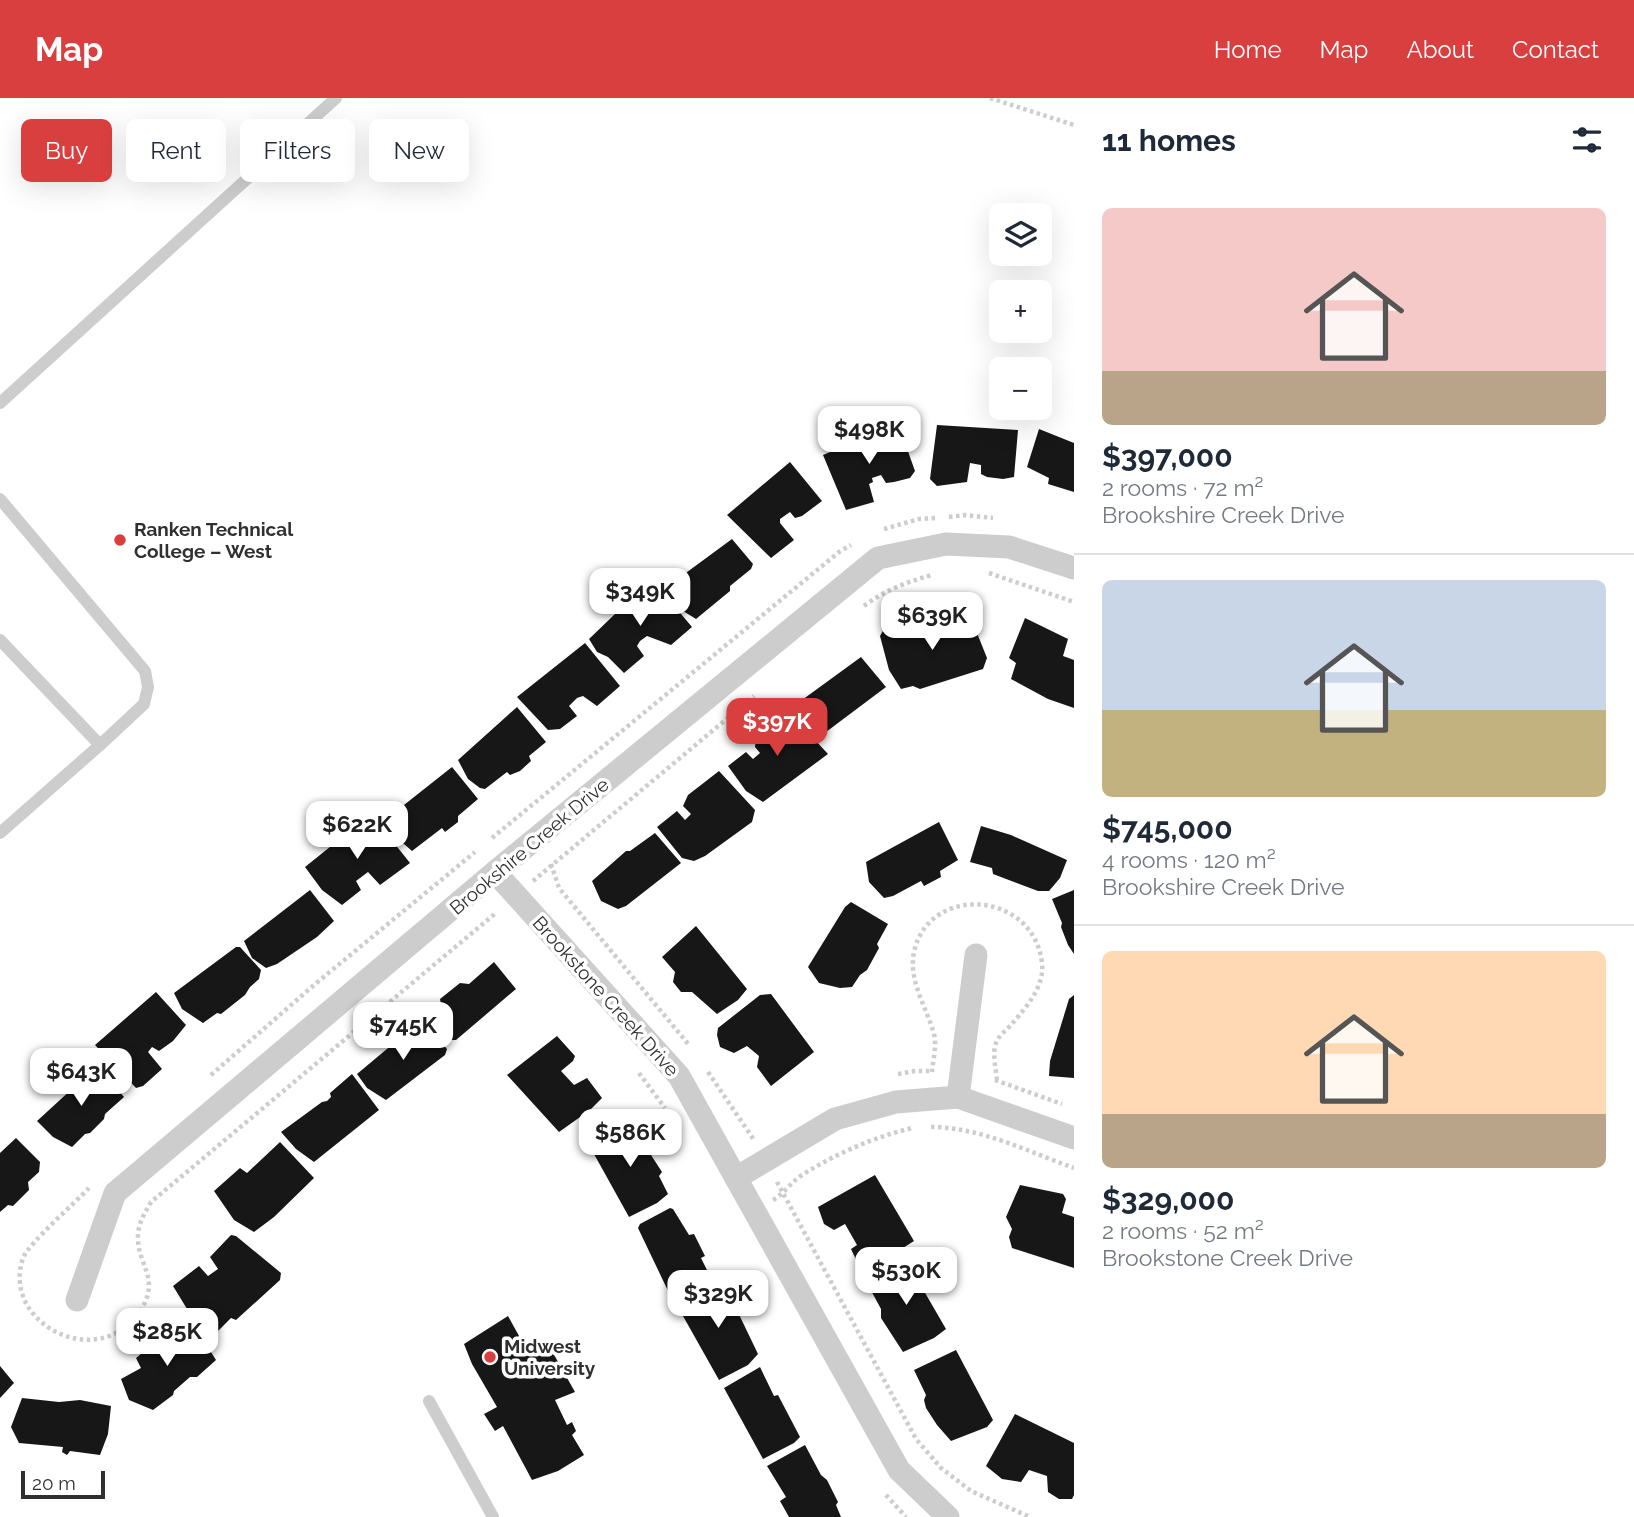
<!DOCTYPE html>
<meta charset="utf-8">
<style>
body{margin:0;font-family:Raleway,sans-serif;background:#f2f2f3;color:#1f2937;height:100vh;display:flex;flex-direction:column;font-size:26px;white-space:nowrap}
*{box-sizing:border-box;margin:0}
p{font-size:23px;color:#747a83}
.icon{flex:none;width:38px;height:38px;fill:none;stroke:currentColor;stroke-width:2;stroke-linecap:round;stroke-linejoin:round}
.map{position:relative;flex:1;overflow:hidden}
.side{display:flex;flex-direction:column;background:#fff;width:560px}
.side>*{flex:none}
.banner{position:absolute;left:21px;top:21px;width:665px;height:63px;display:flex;gap:14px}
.fabs{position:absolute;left:989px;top:105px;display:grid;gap:14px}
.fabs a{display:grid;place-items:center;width:63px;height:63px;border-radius:10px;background:#fff;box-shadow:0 7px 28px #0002;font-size:35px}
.scale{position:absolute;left:21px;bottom:18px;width:84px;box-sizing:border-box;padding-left:7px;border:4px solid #303030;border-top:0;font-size:19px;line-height:24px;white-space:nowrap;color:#303030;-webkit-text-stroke:5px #fff;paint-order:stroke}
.price{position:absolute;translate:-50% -60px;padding:0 16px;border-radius:14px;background:#fff;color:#222;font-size:23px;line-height:46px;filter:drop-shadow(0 2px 4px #0008)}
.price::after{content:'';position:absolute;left:50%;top:42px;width:21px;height:16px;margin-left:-10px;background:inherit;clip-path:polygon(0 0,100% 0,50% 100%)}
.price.current{background:#d93f3f;color:#fff}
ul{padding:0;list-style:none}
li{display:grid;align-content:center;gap:14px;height:371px;padding:0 28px}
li+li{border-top:2px solid #e0e1e3}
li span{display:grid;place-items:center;height:217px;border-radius:10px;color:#555}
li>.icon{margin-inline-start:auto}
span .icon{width:126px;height:126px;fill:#fffc;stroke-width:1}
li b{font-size:30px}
h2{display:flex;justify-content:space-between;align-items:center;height:84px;padding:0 28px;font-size:30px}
.tag{padding:0 24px;border-radius:10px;background:#fff;box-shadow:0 7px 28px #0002;font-size:24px;line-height:63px}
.tag.current{background:#d93f3f;color:#fff}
header{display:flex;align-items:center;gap:42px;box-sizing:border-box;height:98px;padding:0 35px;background:#d93f3f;color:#fff}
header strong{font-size:33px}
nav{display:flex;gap:38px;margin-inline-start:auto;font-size:24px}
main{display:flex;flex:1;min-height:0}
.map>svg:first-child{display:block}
.building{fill:#171717}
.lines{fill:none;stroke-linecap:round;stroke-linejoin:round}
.path{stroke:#cdcdcd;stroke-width:4.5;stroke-dasharray:3.5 3.5;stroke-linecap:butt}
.lane{stroke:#cdcdcd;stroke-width:12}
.street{stroke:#cdcdcd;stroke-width:23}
.poi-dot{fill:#d93f3f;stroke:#fff;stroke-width:2.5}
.labels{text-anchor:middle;stroke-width:7;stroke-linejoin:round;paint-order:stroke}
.poi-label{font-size:19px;font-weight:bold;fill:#303030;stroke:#fff;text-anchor:start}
.street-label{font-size:19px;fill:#303030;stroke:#fff}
</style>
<header>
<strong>Map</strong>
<nav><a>Home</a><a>Map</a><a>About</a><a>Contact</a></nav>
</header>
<main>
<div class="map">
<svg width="1074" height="1419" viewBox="0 0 1074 1419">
<rect width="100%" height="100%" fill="#fff"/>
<!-- building -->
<g class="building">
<polygon points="937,327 1018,332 1014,379 1003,381 987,379 981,376 981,367 970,365 967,384 937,388 930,381"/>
<polygon points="900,331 915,373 910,380 894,384 886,385 881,377 872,380 873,384 869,386 874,404 846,412 823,357 849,346"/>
<polygon points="1039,331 1074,345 1074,394 1048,386 1049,380 1027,369"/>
<polygon points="790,364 822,403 802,418 795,420 790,414 780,421 780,425 794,442 771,460 727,417"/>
<polygon points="732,441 753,466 751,471 730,488 730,493 696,521 675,508 664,491"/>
<polygon points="655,485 692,529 671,547 647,538 640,543 637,548 644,558 624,575 608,559 597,554 589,541 615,516"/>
<polygon points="920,519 927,519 932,538 935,538 936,532 971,520 987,560 983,571 920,591 913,588 901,591 889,572 880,538 884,531"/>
<polygon points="1025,520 1068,541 1063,558 1074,562 1074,610 1048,601 1011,581 1016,565 1009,560"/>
<polygon points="585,545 620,588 597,608 583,598 577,600 569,608 577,618 560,631 548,632 517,599"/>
<polygon points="861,559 886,589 818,640 811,636 793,615 791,610"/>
<polygon points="517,609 546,644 529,658 531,663 520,673 510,677 507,674 485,691 480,690 468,681 458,662"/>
<polygon points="788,613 828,656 763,704 746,693 728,668 746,654 753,661 760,655 755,649 756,638"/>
<polygon points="452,669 478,701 458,718 458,724 445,734 442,730 412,753 396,739 385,722"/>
<polygon points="719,673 755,712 752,724 705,758 694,763 682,760 657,729 677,713 685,722 691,716 683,708 688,697"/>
<polygon points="371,716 410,765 380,787 368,774 356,783 361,792 342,807 322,792 305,769"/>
<polygon points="939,724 958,762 940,773 941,779 924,788 921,783 893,798 884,800 869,784 866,764"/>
<polygon points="981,728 1011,737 1067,762 1060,780 1049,793 1038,793 993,776 992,770 970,764"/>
<polygon points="655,735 681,765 626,808 618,811 601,803 592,783 626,753 630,753"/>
<polygon points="310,792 334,823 317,839 277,866 266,870 252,860 244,843"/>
<polygon points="1074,792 1074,856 1068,847 1061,829 1062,825 1052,801"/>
<polygon points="851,804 888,826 877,846 879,850 867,872 860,877 852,889 840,890 819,885 808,869 845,809"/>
<polygon points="696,828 747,891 738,902 717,916 692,894 681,894 673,884 675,874 662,859"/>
<polygon points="236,849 240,849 261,872 259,881 250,889 245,897 221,916 217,915 203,925 182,911 174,895"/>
<polygon points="494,864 516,891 456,942 449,942 436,934 428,917 441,907 440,901 460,885 469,886"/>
<polygon points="156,894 186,927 173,943 159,953 152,949 148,954 162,971 143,988 136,990 95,947"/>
<polygon points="771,896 814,954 771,988 757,969 759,958 747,948 734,955 720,949 717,937 718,930 760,897"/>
<polygon points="1074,897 1074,980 1049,978 1050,963 1069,901"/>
<polygon points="423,924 447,951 445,957 386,1002 367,990 357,976 418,925"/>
<polygon points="557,938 575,958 573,963 561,973 574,987 587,980 602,1000 590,1012 559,1034 507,977"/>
<polygon points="97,968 124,999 105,1016 104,1021 90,1035 85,1036 72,1049 53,1039 37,1023"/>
<polygon points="352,976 379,1012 314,1064 296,1051 281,1034 322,1004 327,1003 331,999 330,995"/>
<polygon points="629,1023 662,1074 659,1078 668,1096 657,1105 629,1119 589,1047"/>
<polygon points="16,1040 40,1064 39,1074 28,1084 29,1092 13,1108 8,1107 0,1114 0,1055"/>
<polygon points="280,1044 314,1080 274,1119 254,1134 234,1122 214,1093 240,1070 247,1075"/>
<polygon points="875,1077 914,1143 884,1162 860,1170 851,1151 857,1147 845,1126 834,1132 824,1126 818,1109"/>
<polygon points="1020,1087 1063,1096 1066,1101 1062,1115 1074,1119 1074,1170 1012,1150 1009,1139 1012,1131 1006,1119"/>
<polygon points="670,1110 673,1111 689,1137 694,1136 705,1158 701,1160 710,1178 683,1196 670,1197 638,1130 640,1126"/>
<polygon points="231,1137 236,1138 281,1175 280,1182 236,1222 231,1220 215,1236 195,1224 173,1188 199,1168 208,1178 218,1171 210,1159"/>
<polygon points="906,1162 946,1231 934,1240 903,1254 881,1220 881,1211 867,1185"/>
<polygon points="715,1183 728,1208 733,1204 758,1256 748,1267 719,1282 674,1202"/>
<polygon points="508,1218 529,1256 548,1246 575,1294 555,1302 567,1327 572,1324 576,1333 572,1337 584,1357 558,1373 532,1382 503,1328 495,1333 484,1316 497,1309 472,1266 464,1246"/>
<polygon points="180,1227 202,1240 216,1262 197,1279 190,1279 174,1293 173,1297 153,1312 129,1302 121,1281 141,1270 136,1260 152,1247 159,1252 164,1248 160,1242"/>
<polygon points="956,1252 993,1322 987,1329 951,1343 937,1327 926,1310 924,1302 926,1297 914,1272"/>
<polygon points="0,1268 14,1285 0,1300"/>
<polygon points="760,1269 774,1298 778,1297 800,1339 794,1345 763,1361 724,1290"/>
<polygon points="22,1300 59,1304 80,1302 111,1308 108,1336 100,1357 70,1353 67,1357 62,1354 63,1349 19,1345 11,1329"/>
<polygon points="1015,1316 1074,1345 1074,1397 1072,1401 1059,1401 1048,1394 1047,1378 1029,1372 1021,1384 1002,1381 986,1368"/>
<polygon points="805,1347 821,1377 827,1382 838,1404 836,1407 841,1419 789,1419 780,1403 786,1399 767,1368"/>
</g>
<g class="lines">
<!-- path -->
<g class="path">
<polyline points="990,0 1074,27"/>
<polyline points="949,419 965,417 993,420"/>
<polyline points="884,431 919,421 937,420"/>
<polyline points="989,475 1074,504"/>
<path d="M864,508c21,-16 43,-24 68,-31"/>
<polyline points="492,740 839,454 851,447"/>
<polyline points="551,766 559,790 689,947"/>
<polyline points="533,783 754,598"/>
<polyline points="708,974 754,1042"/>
<path d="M932,974c1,-12 5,-27 2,-38 -7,-26 -26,-53 -20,-82 15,-69 120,-61 128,11 3,24 -17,46 -33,64 -5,5 -11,10 -13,16 -4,11 0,26 1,37"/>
<polyline points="639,975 665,1010"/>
<polyline points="898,976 915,973 930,973"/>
<polyline points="211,977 314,887 475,754"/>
<polyline points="995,982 1062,1006"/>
<path d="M931,1029c49,0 98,25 143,41"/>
<polyline points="777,1084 916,1341 941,1370 971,1393 1030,1419"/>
<path d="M89,1090c-13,14 -60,55 -66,70 -23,67 79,117 119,50 18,-31 -5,-43 -4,-72 0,-13 7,-23 13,-34l346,-290"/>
<path d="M773,1102c12,-7 18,-18 29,-25 35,-22 70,-37 110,-47"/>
<polyline points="886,1397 906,1419"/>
</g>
<!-- lane -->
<g class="lane">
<polyline points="0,305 336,0"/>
<polyline points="0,401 145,573 148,589 144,606 100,647 0,542"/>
<polyline points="0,735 100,647"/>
<polyline points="429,1303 493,1419"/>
</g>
<!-- street -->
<g class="street">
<polyline points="495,774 679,978 899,1372 948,1419"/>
<polyline points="958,999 976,857"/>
<polyline points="736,1080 835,1021 896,1004 958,999 1074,1040"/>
<polyline points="77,1202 115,1095 495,774 878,460 946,446 1009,449 1074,470"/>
</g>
</g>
<!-- markers -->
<g class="poi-dot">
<circle cx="120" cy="442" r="7"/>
<circle cx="490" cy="1259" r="7"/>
</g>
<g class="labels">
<!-- poi labels -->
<g class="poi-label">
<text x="134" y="438">Ranken Technical<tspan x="134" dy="22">College – West</tspan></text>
<text x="504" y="1255">Midwest<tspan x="504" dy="22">University</tspan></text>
</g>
<!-- street labels -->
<g class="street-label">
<text transform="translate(529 748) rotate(-40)" y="7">Brookshire Creek Drive</text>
<text transform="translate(606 898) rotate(48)" y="7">Brookstone Creek Drive</text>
</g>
</g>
</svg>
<div class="fabs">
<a><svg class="icon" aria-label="layers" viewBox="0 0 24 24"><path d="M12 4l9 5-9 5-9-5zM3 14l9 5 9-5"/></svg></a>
<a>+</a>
<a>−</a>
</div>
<div class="scale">20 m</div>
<b class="price" style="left:869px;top:368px">$498K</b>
<b class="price" style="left:640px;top:530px">$349K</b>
<b class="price" style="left:932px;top:554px">$639K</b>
<b class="price current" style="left:777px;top:660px">$397K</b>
<b class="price" style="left:357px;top:763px">$622K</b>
<b class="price" style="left:403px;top:964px">$745K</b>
<b class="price" style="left:81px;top:1010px">$643K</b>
<b class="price" style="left:630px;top:1071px">$586K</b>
<b class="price" style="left:906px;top:1209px">$530K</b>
<b class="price" style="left:718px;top:1232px">$329K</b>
<b class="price" style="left:167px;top:1270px">$285K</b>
<div class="banner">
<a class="tag current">Buy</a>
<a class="tag">Rent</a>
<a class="tag">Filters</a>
<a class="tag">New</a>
</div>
</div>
<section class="side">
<h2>11 homes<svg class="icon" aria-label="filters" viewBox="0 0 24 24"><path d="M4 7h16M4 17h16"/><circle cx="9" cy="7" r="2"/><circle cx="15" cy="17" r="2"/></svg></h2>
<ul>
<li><span style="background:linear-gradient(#f6c9c9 75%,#b9a48a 0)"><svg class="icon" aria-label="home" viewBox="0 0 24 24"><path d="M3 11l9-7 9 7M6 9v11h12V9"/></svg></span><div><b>$397,000</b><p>2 rooms · 72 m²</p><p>Brookshire Creek Drive</p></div></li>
<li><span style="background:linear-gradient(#c9d6e8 60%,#c2b280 0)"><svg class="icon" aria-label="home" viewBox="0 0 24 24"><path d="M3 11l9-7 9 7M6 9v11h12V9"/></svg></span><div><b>$745,000</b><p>4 rooms · 120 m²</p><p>Brookshire Creek Drive</p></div></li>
<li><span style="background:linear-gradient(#ffd9b3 75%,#b9a48a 0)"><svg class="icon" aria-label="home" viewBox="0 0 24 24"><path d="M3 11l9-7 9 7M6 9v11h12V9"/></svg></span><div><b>$329,000</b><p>2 rooms · 52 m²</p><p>Brookstone Creek Drive</p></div></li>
</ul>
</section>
</main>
